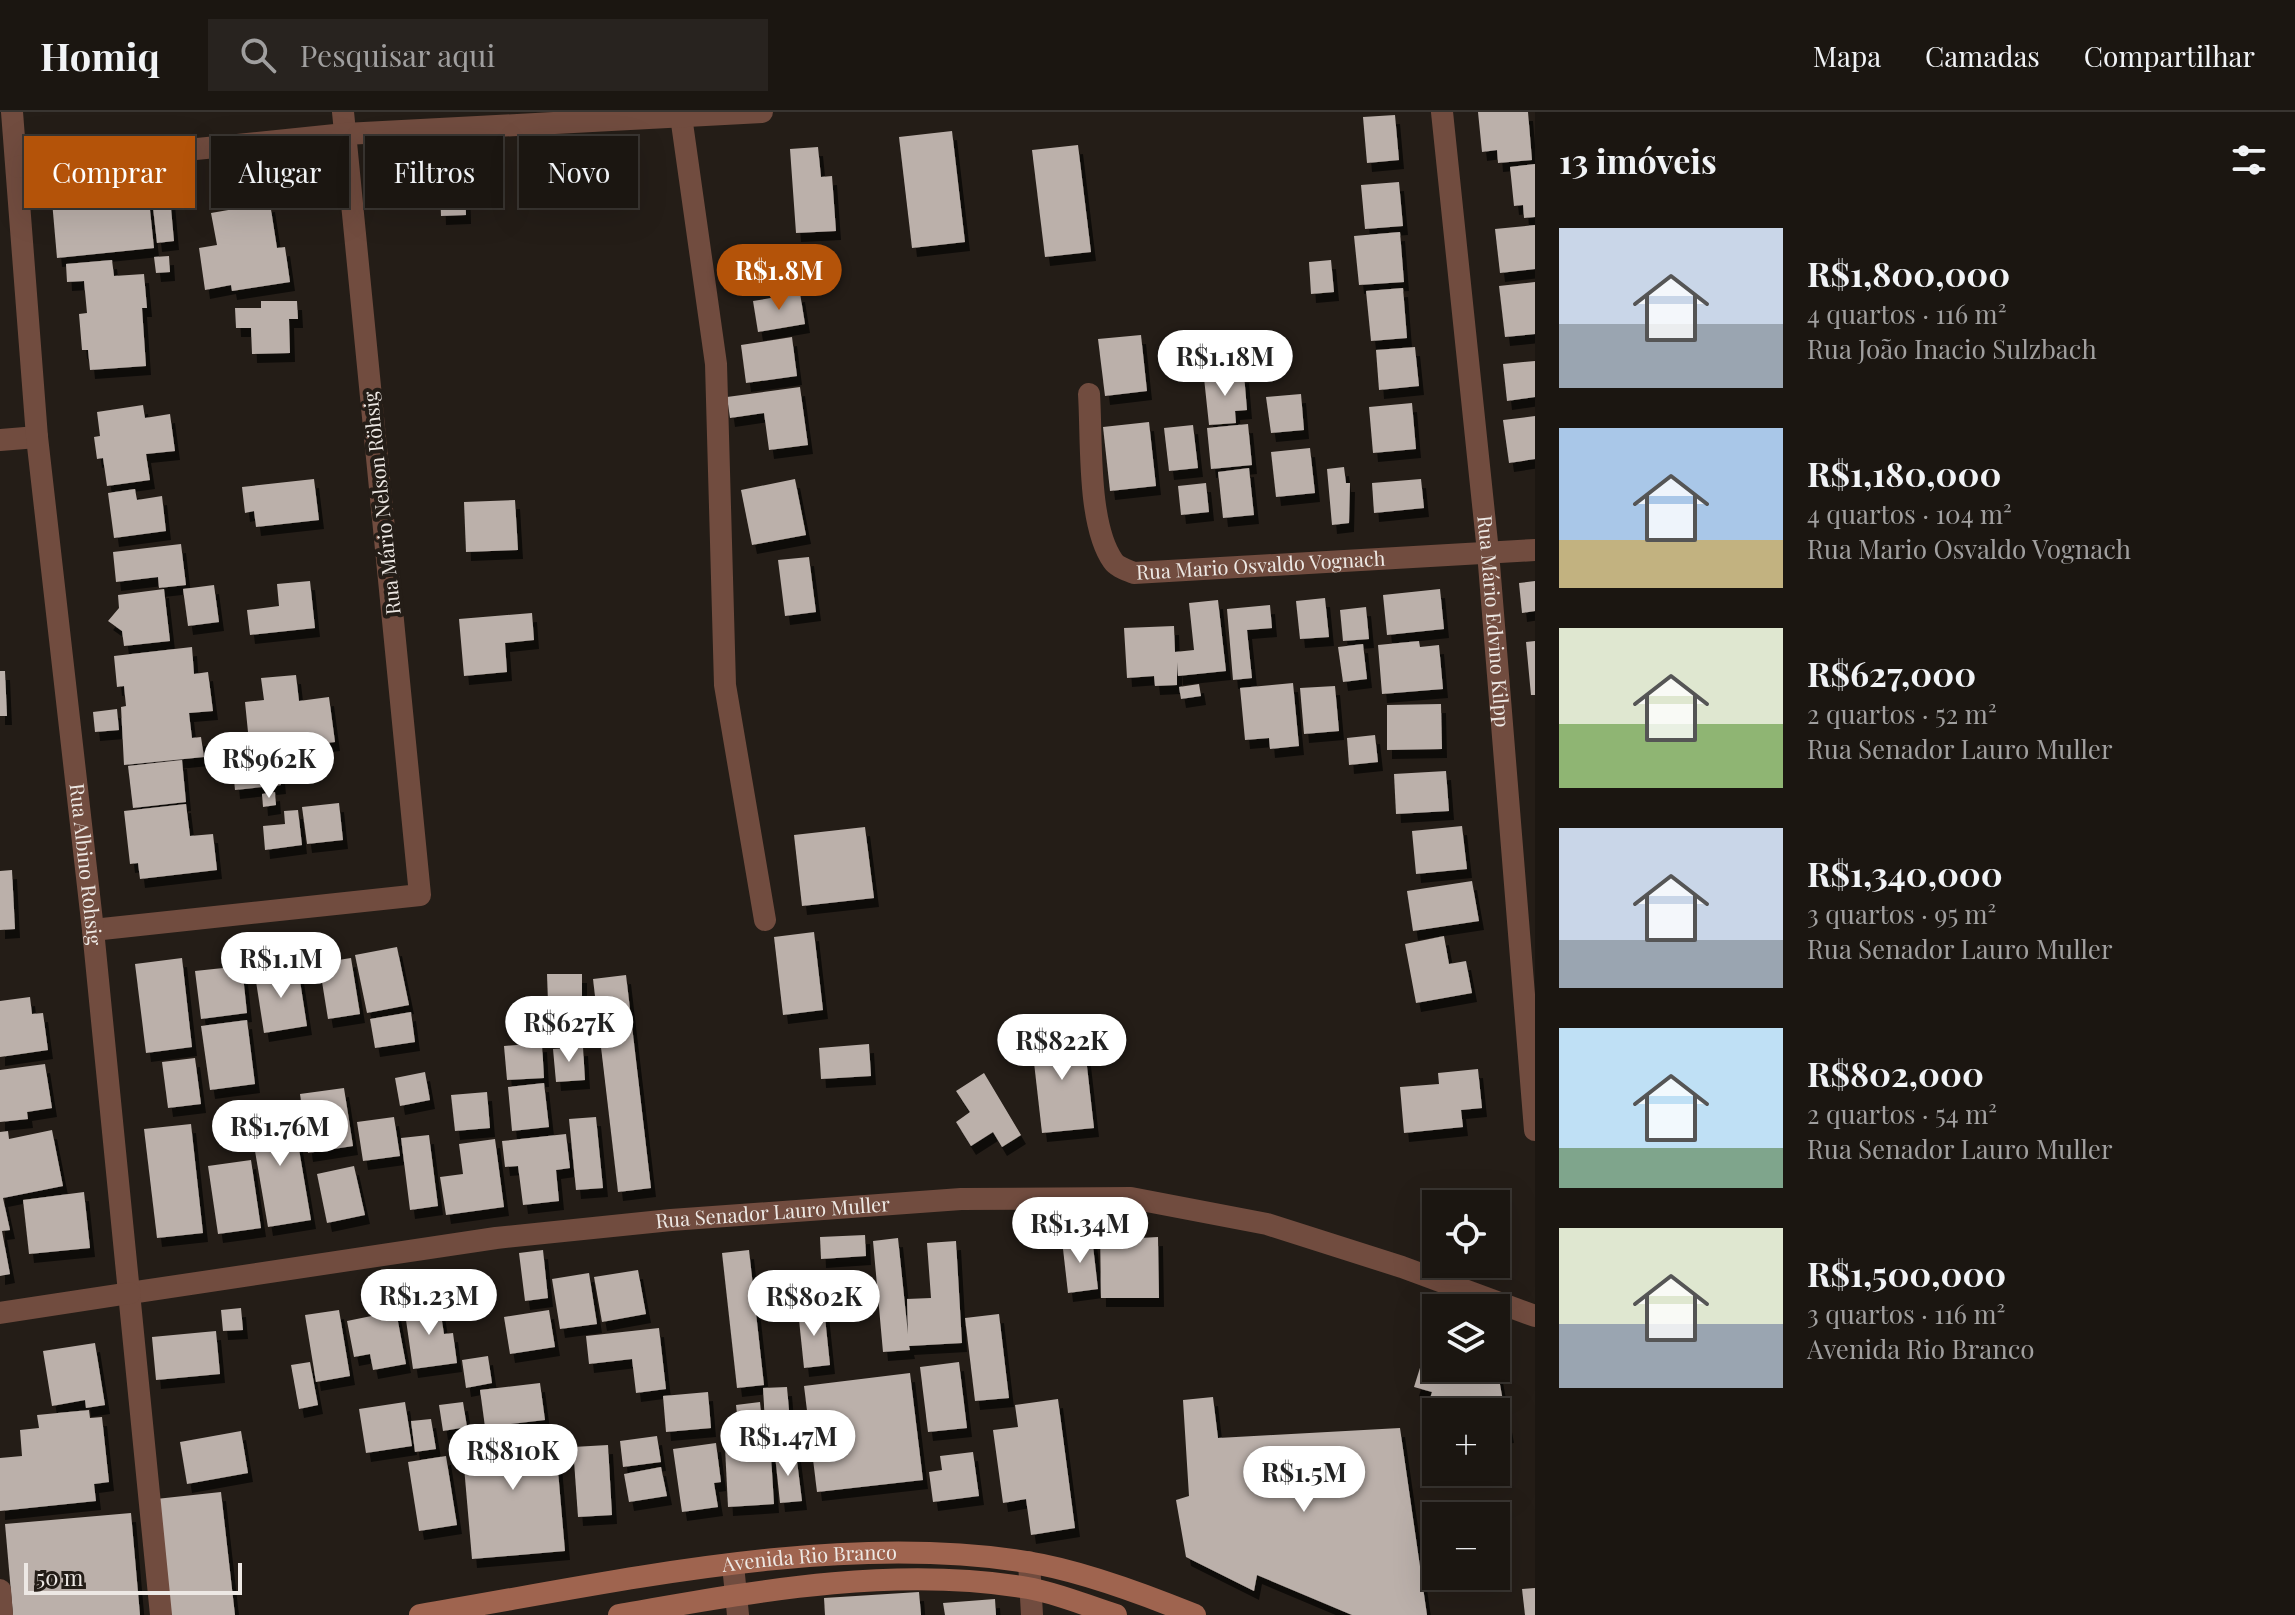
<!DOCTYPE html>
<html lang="pt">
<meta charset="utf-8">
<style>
body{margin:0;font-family:"Playfair Display",serif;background:#28231f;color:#f1f3f6;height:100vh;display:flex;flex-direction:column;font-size:30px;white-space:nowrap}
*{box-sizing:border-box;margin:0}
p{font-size:26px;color:#a09f9f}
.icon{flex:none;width:44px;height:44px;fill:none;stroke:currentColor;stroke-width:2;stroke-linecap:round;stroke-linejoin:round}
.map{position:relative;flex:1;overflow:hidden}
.sheet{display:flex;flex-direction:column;background:#1b1611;width:760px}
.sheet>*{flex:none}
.hud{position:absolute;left:24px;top:24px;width:760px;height:72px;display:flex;gap:16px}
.buttons{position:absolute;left:1422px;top:1078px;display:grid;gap:16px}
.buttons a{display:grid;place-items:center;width:88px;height:88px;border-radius:0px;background:#1b1611;box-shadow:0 8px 32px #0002,0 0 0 2px #393531;font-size:40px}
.scale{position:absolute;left:24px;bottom:20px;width:218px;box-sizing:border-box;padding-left:8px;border:4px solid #ede8e4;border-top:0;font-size:22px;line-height:28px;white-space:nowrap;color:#ede8e4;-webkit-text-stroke:6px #241d17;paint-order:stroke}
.price{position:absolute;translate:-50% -68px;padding:0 18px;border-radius:28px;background:#fff;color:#222;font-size:26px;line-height:52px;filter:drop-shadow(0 2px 4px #0008)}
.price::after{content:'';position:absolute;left:50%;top:48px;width:24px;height:18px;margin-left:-12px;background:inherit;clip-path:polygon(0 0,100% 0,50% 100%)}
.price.on{background:#b45309;color:#fff}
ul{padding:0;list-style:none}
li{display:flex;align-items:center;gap:24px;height:200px;padding:0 24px}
li span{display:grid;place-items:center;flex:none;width:224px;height:160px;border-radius:0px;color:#555}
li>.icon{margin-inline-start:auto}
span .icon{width:96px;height:96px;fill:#fffc;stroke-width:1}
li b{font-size:34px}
h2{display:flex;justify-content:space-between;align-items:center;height:96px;padding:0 24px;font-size:34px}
.pill{padding:0 28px;border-radius:0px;background:#1b1611;box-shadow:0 8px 32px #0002,0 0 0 2px #393531;font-size:28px;line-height:72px}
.pill.on{background:#b45309;color:#fff}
header{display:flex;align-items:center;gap:48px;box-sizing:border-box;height:112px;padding:0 40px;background:#1b1611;border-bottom:2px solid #393531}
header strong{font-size:38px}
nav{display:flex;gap:44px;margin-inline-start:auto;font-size:28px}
.search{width:560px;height:72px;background:#28231f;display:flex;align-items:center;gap:20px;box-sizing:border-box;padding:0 28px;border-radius:0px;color:#a09f9f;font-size:30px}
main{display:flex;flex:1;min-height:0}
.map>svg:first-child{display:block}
.building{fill:#bbb0aa;filter:url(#shadow)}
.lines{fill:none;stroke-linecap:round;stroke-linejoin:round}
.minor{stroke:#714c3f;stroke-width:22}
.tertiary{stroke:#714c3f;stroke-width:22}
.secondary{stroke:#9f644f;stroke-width:22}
.labels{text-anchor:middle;stroke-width:8;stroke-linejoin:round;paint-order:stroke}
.street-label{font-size:20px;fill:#ede8e4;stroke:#241d17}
</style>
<header>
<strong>Homiq</strong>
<div class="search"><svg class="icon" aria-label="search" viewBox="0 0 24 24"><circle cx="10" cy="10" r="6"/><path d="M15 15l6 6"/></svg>Pesquisar aqui</div>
<nav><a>Mapa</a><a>Camadas</a><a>Compartilhar</a></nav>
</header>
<main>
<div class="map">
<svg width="1535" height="1503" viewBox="0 0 1535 1503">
<defs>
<filter id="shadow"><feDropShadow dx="5" dy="9" stdDeviation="0" flood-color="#0009"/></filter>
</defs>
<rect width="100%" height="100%" fill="#241d17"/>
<!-- building -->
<g class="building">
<polygon points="1478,0 1528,0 1532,48 1498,51 1497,38 1482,40"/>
<polygon points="1395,3 1399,48 1367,51 1363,5"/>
<polygon points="952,19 965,130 912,136 899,25"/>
<polygon points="1078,33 1091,140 1045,145 1032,38"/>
<polygon points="818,35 821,65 832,64 836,119 796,121 790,37"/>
<polygon points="1535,52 1535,105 1524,106 1523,93 1514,94 1510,55"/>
<polygon points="1399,70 1403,114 1365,117 1361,73"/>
<polygon points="465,73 466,103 441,104 440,74"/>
<polygon points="148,79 154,136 57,146 52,89"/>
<polygon points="170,85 174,129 157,131 152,87"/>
<polygon points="270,91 277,136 285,135 290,170 232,179 231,173 205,178 199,136 217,133 211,101"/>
<polygon points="1535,113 1535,157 1500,161 1495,117"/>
<polygon points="1400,120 1404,170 1359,173 1354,124"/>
<polygon points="169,144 170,160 156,161 154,145"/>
<polygon points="112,148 114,164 144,162 147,196 142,196 146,254 90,258 88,238 82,238 79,202 87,201 84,169 67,170 66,152"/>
<polygon points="1331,148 1334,180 1311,182 1309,150"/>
<polygon points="1535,170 1535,222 1505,225 1499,174"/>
<polygon points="1403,176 1407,226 1371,229 1366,179"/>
<polygon points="800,181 805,212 758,220 753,189"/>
<polygon points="261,189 297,189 298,207 289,207 290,241 252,242 251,216 236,216 235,196 261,196"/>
<polygon points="1262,220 1265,253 1215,259 1211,225"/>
<polygon points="1141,223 1147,279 1105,284 1098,227"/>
<polygon points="792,225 797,264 746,271 741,233"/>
<polygon points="1415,235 1419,274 1379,278 1376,238"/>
<polygon points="1535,249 1535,285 1507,289 1503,252"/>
<polygon points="1244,262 1247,298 1235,299 1236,311 1209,313 1204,266"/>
<polygon points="800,275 808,333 769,338 764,301 730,306 727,285"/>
<polygon points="1301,282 1304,318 1271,321 1266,285"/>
<polygon points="1412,291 1416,337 1373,341 1369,295"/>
<polygon points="143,293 145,306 170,302 175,339 146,342 150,368 107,374 103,346 97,347 94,325 100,324 97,300"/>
<polygon points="1535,304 1535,347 1509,351 1503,308"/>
<polygon points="1149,310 1156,374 1110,379 1103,315"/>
<polygon points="1248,312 1252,353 1211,357 1207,316"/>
<polygon points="1193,313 1198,356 1169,359 1164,316"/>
<polygon points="1310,336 1315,381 1276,385 1271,340"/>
<polygon points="1344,355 1346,371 1350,371 1349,411 1332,413 1327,357"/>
<polygon points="1249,356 1254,403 1223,406 1218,360"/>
<polygon points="314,367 319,408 256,415 254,399 245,401 242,375"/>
<polygon points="795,367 806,423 752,433 741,378"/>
<polygon points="1421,367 1424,396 1374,401 1372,371"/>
<polygon points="1206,371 1209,400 1181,403 1178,374"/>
<polygon points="135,377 137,388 162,384 166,419 114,426 108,381"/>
<polygon points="515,388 518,438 466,440 464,390"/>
<polygon points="181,432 186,473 159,476 158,465 116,470 113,440"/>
<polygon points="809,445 816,500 785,504 778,448"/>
<polygon points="310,469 315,516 250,523 247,498 279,494 277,472"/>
<polygon points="1535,469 1535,499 1522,501 1519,471"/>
<polygon points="214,473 219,510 188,514 183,477"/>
<polygon points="164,477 170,529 124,534 122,519 108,509 119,496 118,483"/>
<polygon points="1440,477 1444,517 1387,523 1383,483"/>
<polygon points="1325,486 1329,525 1300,527 1296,489"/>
<polygon points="1218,488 1226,559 1178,564 1177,550 1177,573 1155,574 1154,564 1127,566 1124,516 1174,514 1175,540 1194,538 1189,491"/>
<polygon points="1270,493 1272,516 1247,518 1252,566 1233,568 1227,497"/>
<polygon points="1366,495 1369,527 1343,529 1340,498"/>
<polygon points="532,501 534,528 505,531 507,560 464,564 459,507"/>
<polygon points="1419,529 1420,535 1439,533 1443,577 1382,582 1378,533"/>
<polygon points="1535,529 1535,583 1531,583 1526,530"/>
<polygon points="1363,532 1367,567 1343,570 1338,535"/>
<polygon points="192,535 194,562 208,560 213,599 189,601 192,626 201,625 204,645 124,653 121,595 126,594 124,574 117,575 114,544"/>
<polygon points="0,559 5,559 7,604 0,604"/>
<polygon points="296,563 299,589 329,585 335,630 250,640 245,590 264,588 261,566"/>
<polygon points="1293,571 1299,634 1270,637 1269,626 1245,628 1240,576"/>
<polygon points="1199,572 1201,584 1181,587 1179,575"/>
<polygon points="1335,574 1339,619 1304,622 1300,576"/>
<polygon points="1441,592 1442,637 1387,638 1387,593"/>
<polygon points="117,597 119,618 95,620 93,600"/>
<polygon points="1375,623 1378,650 1349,653 1347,626"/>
<polygon points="278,642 281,673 235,678 232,647"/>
<polygon points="182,648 186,690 133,696 128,654"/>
<polygon points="1446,659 1449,699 1396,702 1394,662"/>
<polygon points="275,680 276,693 263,695 262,682"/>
<polygon points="339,691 343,728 307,732 302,695"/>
<polygon points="186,692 190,724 213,722 217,758 140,767 138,751 130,752 124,699"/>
<polygon points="298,698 302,733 265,738 263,714 285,712 284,699"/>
<polygon points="1462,714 1467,757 1416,762 1412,719"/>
<polygon points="865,715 874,786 802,794 794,723"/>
<polygon points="12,758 15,817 0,818 0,759"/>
<polygon points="1472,769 1479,809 1413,819 1407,779"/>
<polygon points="814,820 823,898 783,903 774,825"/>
<polygon points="1444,824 1449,852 1466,849 1472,881 1416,891 1405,832"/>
<polygon points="397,835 409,893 367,901 355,843"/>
<polygon points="182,846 192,935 146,941 135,852"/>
<polygon points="351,846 360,902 328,907 319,851"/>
<polygon points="242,854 247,901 201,907 195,859"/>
<polygon points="298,856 307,914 264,921 255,863"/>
<polygon points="547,862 582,862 582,890 548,890"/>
<polygon points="626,863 651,1076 618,1080 593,867"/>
<polygon points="30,885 32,902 43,901 48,938 0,945 0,889"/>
<polygon points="411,900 415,930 375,936 370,907"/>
<polygon points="247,908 255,972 210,978 201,914"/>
<polygon points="1083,919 1094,1016 1042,1021 1031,924"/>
<polygon points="542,931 544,966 507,968 504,934"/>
<polygon points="869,932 871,964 821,967 819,936"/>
<polygon points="583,935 585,968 556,970 553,937"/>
<polygon points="195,946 201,992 168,996 162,950"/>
<polygon points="45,952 52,996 27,1000 28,1007 0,1010 0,958"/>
<polygon points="1478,957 1482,996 1461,998 1463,1015 1404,1021 1400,975 1439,972 1438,961"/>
<polygon points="425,960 430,988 400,994 395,966"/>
<polygon points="984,961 1021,1023 1002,1035 993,1020 971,1034 956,1010 970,1000 956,979"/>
<polygon points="544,971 549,1015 512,1019 508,975"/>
<polygon points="344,976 353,1034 308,1041 300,982"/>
<polygon points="487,980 490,1016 455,1019 451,983"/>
<polygon points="292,996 311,1108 268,1115 249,1004"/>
<polygon points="394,1005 400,1044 363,1049 357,1010"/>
<polygon points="596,1005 603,1076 576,1078 569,1007"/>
<polygon points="191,1012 203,1121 157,1126 144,1017"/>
<polygon points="52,1018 63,1074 3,1086 10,1118 2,1119 10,1162 0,1164 0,1020 8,1019 9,1027"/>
<polygon points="566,1022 570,1056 556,1058 559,1089 523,1093 518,1054 505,1055 502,1029"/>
<polygon points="429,1023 438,1094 410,1098 401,1026"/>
<polygon points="495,1027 504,1095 446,1103 440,1065 463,1062 459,1032"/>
<polygon points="251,1048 261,1116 218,1122 208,1054"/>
<polygon points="354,1054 365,1103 327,1111 317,1062"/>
<polygon points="84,1080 90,1136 29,1142 23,1088"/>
<polygon points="1139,1116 1140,1126 1158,1125 1159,1186 1101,1186 1100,1117"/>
<polygon points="865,1123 866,1144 821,1147 820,1125"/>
<polygon points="1092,1125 1098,1177 1068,1181 1062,1128"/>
<polygon points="898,1126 908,1222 907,1187 931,1186 927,1131 956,1129 962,1231 909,1234 910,1238 883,1240 873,1129"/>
<polygon points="543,1138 548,1186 525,1189 519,1141"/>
<polygon points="749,1138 764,1273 737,1276 722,1141"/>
<polygon points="638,1158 646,1202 602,1210 594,1165"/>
<polygon points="589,1161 597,1212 560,1217 552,1167"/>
<polygon points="439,1190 444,1222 453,1221 457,1251 413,1257 404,1194"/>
<polygon points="241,1196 243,1218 223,1219 221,1198"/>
<polygon points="824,1196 830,1253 804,1256 798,1198"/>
<polygon points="339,1198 350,1264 316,1270 305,1203"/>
<polygon points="549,1198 555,1235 510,1242 504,1205"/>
<polygon points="396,1199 406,1252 373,1258 370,1242 354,1245 347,1209"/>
<polygon points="999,1202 1009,1286 975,1289 965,1206"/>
<polygon points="659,1216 666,1277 636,1281 632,1247 589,1252 586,1224"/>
<polygon points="216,1219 220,1262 156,1268 152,1225"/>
<polygon points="95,1231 105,1293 86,1296 85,1288 52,1294 43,1239"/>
<polygon points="1424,1243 1436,1246 1436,1256 1497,1256 1509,1322 1496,1324 1496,1300 1480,1300 1479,1294 1470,1292 1468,1300 1436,1300 1436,1321 1421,1316 1432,1280 1414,1275"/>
<polygon points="488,1244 492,1271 466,1276 462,1248"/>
<polygon points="310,1250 318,1293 299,1297 291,1253"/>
<polygon points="959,1250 967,1316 928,1320 920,1255"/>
<polygon points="910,1261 923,1368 817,1380 804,1274"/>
<polygon points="540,1271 545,1308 485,1315 480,1278"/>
<polygon points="787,1275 790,1310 765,1311 763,1276"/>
<polygon points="708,1280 711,1316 666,1320 663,1284"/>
<polygon points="1213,1285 1218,1326 1400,1316 1427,1503 1352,1503 1257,1463 1254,1479 1186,1445 1176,1388 1189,1384 1183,1288"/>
<polygon points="1058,1287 1075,1416 1031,1423 1026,1387 1003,1391 993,1318 1018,1315 1015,1293"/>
<polygon points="405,1290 412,1334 366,1341 359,1297"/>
<polygon points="463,1290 467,1315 443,1319 439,1293"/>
<polygon points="760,1290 762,1309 738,1311 736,1293"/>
<polygon points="89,1298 90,1306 102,1305 109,1370 94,1372 96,1389 0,1399 0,1346 22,1344 20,1318 39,1316 37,1303"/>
<polygon points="431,1307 436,1337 415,1340 411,1309"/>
<polygon points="554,1313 565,1439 472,1447 461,1320"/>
<polygon points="769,1313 774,1392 728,1395 724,1315"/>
<polygon points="241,1319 248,1361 187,1372 180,1330"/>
<polygon points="657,1324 661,1350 623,1355 620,1329"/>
<polygon points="716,1331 721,1370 714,1371 718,1395 682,1400 673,1337"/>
<polygon points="608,1333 612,1403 578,1405 573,1335"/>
<polygon points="973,1340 979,1384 933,1390 929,1360 942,1358 940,1344"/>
<polygon points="796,1341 802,1389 780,1391 775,1343"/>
<polygon points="446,1344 457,1413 419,1419 408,1350"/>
<polygon points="661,1355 667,1384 629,1390 624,1362"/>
<polygon points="221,1380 235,1503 169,1503 156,1387"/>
<polygon points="131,1401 140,1503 13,1503 5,1412"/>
<polygon points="1535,1476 1535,1503 1525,1503 1522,1477"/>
<polygon points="919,1480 921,1503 825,1503 824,1486"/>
<polygon points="995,1487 996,1503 945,1503 943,1491"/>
</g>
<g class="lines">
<!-- minor -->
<g class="minor">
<path id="s1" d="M1442,0l46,440 47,578"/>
<polyline points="681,4 716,252 725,573 765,808"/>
<path id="s2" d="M1089,282c3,45 -2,130 24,167 4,6 14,9 21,12l401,-23"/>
<polyline points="0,328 37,325"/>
<polyline points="93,818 420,783 343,0"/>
<path id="s3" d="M130,1181l366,-55 175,-18 290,-21 170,-1 136,26 135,43 133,49"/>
<polyline points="733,1453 738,1503"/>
<polyline points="0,1478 2,1503"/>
</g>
<!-- tertiary -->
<g class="tertiary">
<path id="s4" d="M12,0l25,325 56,493 68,685"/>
<polyline points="18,55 345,22 762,0"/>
<polyline points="0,1201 130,1181"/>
<polyline points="1029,1450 1032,1503"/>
</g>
<!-- secondary -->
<g class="secondary">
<path id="s5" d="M420,1503c192,-32 414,-84 607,-53 52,8 119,33 168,53"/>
<path d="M619,1503c133,-23 274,-50 409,-27 29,5 59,18 88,27"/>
</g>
</g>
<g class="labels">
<!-- street labels -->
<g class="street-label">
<text transform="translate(382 391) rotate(-96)" y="7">Rua Mário Nelson Röhsig</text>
<text dy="7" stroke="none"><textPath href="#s2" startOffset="322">Rua Mario Osvaldo Vognach</textPath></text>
<text dy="7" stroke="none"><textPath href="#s1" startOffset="512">Rua Mário Edvino Kilpp</textPath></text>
<text dy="7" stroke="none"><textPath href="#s4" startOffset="756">Rua Albino Rohsig</textPath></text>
<text dy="7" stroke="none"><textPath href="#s3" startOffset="648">Rua Senador Lauro Muller</textPath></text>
<text dy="7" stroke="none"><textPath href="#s5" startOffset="394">Avenida Rio Branco</textPath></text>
</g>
</g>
</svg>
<div class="buttons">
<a><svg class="icon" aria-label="locate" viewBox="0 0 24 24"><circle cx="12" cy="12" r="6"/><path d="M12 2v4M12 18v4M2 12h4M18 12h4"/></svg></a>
<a><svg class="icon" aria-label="layers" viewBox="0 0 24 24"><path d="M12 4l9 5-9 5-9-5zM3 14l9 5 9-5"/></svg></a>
<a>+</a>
<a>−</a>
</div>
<div class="scale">50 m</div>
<b class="price on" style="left:779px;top:200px">R$1.8M</b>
<b class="price" style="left:1225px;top:286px">R$1.18M</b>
<b class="price" style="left:269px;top:688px">R$962K</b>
<b class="price" style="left:281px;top:888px">R$1.1M</b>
<b class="price" style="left:569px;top:952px">R$627K</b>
<b class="price" style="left:1062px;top:970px">R$822K</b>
<b class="price" style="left:280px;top:1056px">R$1.76M</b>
<b class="price" style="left:1080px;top:1153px">R$1.34M</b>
<b class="price" style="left:429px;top:1225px">R$1.23M</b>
<b class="price" style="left:814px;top:1226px">R$802K</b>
<b class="price" style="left:788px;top:1366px">R$1.47M</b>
<b class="price" style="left:513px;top:1380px">R$810K</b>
<b class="price" style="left:1304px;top:1402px">R$1.5M</b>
<div class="hud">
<a class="pill on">Comprar</a>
<a class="pill">Alugar</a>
<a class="pill">Filtros</a>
<a class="pill">Novo</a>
</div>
</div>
<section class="sheet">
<h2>13 imóveis<svg class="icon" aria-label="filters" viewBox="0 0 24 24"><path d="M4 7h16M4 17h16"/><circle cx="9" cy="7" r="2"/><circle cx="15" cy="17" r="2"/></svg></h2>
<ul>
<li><span style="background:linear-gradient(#c9d6e8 60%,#9aa5b1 0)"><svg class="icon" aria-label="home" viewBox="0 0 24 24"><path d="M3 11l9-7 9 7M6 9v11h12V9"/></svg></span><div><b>R$1,800,000</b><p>4 quartos · 116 m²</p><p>Rua João Inacio Sulzbach</p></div></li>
<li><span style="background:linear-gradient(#a9c7e8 70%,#c2b280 0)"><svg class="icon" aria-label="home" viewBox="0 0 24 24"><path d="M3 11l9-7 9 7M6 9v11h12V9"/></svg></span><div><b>R$1,180,000</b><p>4 quartos · 104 m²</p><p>Rua Mario Osvaldo Vognach</p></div></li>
<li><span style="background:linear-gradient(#dfe7d0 60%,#8fb573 0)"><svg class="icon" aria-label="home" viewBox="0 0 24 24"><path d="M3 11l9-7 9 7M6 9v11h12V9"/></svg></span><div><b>R$627,000</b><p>2 quartos · 52 m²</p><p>Rua Senador Lauro Muller</p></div></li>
<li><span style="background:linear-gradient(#c9d6e8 70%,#9aa5b1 0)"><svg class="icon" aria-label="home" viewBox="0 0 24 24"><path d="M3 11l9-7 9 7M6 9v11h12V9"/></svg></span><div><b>R$1,340,000</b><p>3 quartos · 95 m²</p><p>Rua Senador Lauro Muller</p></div></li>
<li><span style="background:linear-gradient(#bfe0f5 75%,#7fa58c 0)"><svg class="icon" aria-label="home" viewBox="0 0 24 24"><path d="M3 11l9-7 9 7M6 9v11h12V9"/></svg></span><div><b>R$802,000</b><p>2 quartos · 54 m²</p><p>Rua Senador Lauro Muller</p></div></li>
<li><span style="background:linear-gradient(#dfe7d0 60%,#9aa5b1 0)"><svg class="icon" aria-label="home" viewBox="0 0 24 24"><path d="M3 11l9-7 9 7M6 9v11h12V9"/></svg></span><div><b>R$1,500,000</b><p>3 quartos · 116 m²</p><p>Avenida Rio Branco</p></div></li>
</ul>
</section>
</main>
